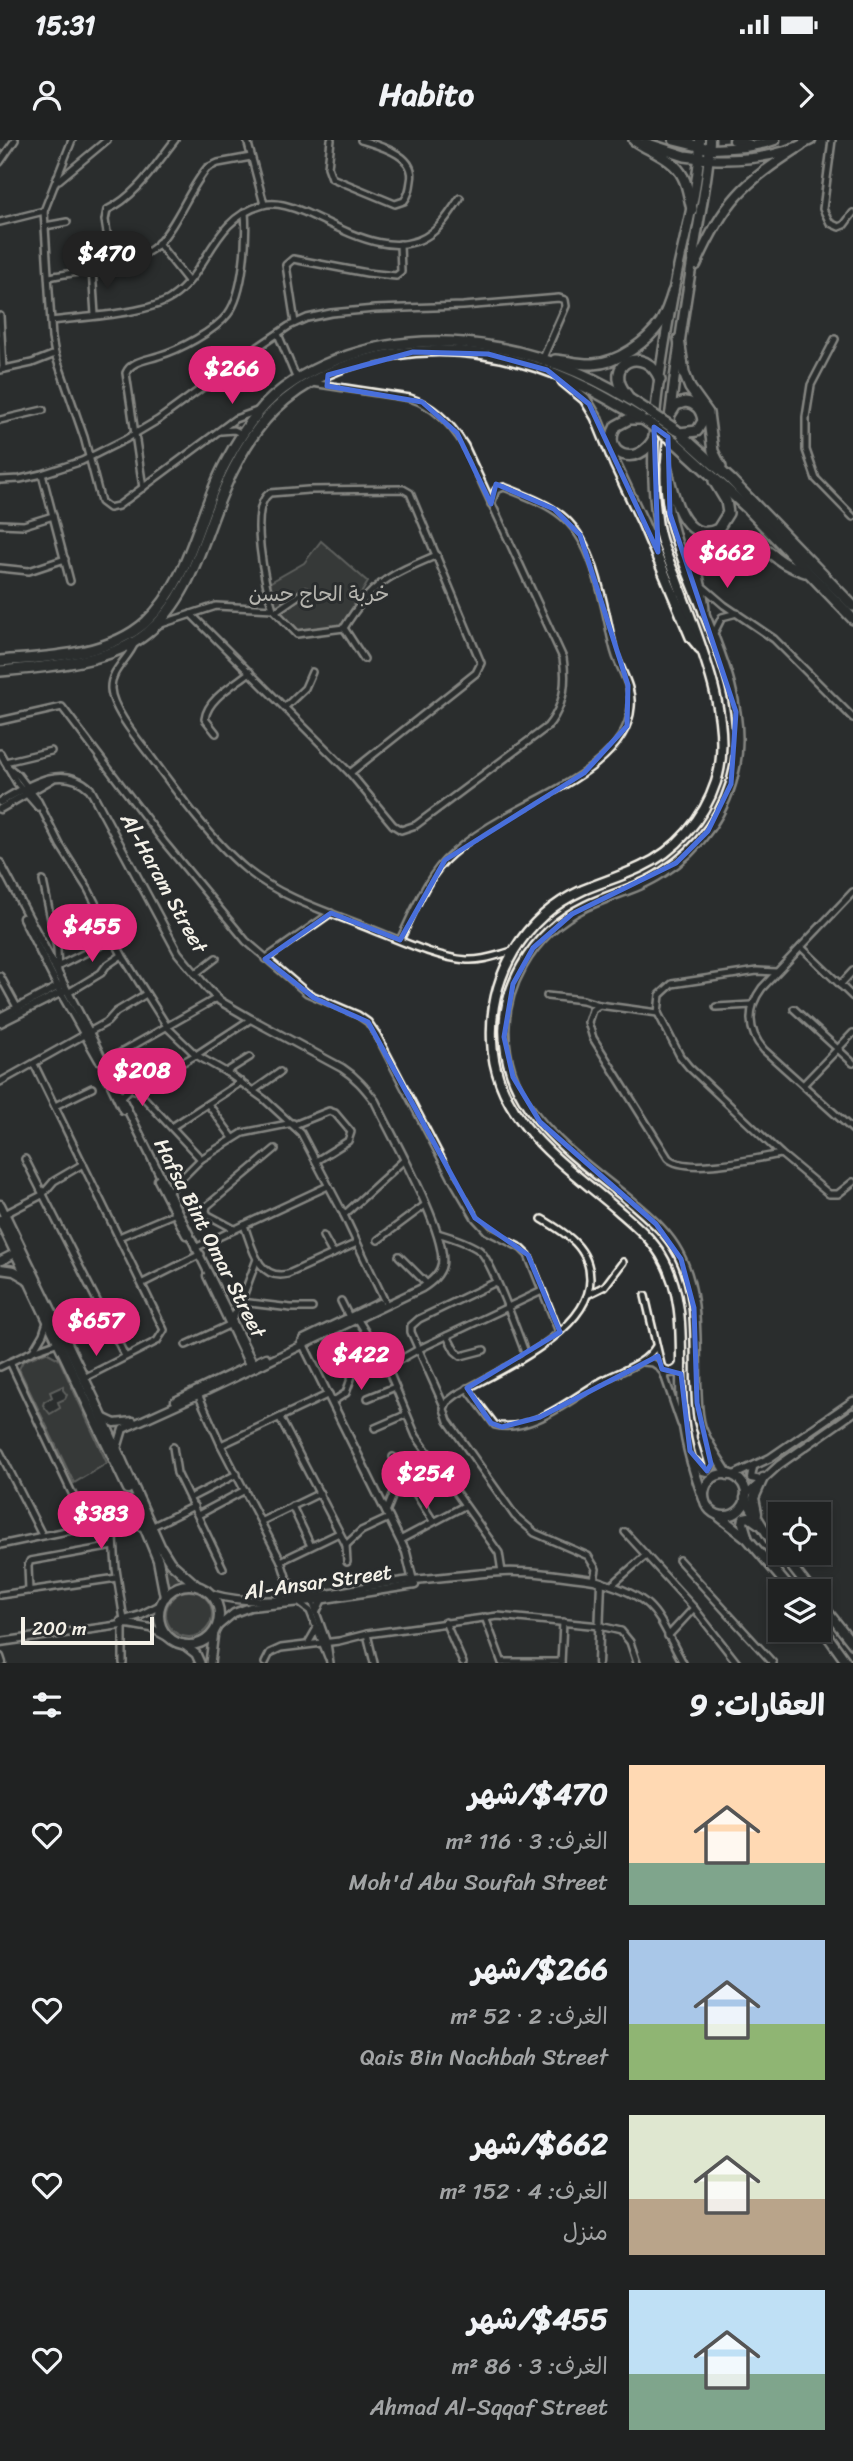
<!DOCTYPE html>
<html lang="ar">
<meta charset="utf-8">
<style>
body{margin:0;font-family:Sriracha,"Playpen Sans Arabic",sans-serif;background:#282a2a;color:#f1f3f6;direction:rtl;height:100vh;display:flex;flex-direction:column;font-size:26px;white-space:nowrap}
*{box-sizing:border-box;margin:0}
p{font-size:23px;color:#a2a4a5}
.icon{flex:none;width:38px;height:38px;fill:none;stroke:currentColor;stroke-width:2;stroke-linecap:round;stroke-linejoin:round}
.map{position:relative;height:1523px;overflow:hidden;direction:ltr}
.details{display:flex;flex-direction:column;background:#202222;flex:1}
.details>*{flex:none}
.buttons{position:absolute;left:768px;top:1362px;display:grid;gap:14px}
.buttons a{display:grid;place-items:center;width:63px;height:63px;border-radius:0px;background:#202222;box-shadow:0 4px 10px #0003,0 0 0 2px #3d3f40;font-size:35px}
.scale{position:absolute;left:21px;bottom:18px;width:133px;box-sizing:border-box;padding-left:7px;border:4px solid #f4f1e8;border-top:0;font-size:19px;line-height:24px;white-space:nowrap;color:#f4f1e8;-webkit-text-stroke:5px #2a2d2e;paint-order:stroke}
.price{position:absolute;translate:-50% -60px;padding:0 16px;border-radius:24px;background:#db2777;color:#fff;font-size:23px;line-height:46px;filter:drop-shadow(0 2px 4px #0008)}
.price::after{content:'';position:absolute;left:50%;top:42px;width:21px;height:16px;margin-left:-10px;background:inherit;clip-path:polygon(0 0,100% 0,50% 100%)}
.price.selected{background:#222;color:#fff}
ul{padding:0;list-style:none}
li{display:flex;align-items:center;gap:21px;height:175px;padding:0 28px}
li span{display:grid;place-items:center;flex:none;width:196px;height:140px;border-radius:0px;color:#555}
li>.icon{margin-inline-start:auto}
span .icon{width:84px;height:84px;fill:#fffc;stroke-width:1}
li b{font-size:30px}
h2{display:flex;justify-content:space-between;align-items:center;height:84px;padding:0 28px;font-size:30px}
.status{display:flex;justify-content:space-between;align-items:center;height:49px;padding:0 35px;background:#202222;direction:ltr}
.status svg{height:19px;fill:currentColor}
header{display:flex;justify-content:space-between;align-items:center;height:91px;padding:0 28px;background:#202222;font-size:32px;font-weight:800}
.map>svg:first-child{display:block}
.park{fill:#444645;stroke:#9c9c96;stroke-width:2;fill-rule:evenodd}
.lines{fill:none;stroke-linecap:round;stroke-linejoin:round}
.minor-casing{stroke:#f4f1e8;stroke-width:10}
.tertiary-casing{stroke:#f4f1e8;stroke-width:11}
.secondary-casing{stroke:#f4f1e8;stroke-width:12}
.primary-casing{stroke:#f4f1e8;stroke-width:13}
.trunk-casing{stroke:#f4f1e8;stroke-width:14}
.minor{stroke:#2a2d2e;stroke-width:5}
.tertiary{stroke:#2a2d2e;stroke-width:6}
.secondary{stroke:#2a2d2e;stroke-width:7}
.primary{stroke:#2a2d2e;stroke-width:8}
.trunk{stroke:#2a2d2e;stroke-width:9}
.trunk-bridge-casing{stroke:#f4f1e8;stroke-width:14;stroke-linecap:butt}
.trunk-bridge{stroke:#2a2d2e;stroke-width:9}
.marked{fill:none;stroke:#486fdb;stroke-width:5;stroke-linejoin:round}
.labels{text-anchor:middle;stroke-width:6;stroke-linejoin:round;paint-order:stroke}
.park-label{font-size:21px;fill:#b6b5af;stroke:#2a2d2e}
.street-label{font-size:21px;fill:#f4f1e8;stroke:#2a2d2e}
</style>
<div class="status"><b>15:31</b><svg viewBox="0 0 49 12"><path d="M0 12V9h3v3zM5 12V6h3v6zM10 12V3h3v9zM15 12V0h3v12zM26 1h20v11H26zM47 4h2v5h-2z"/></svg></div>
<header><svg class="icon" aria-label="forward" viewBox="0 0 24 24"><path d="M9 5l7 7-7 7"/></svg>Habito<svg class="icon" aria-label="person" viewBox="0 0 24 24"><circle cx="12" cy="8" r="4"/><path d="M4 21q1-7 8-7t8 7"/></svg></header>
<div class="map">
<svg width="853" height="1523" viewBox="0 0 853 1523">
<rect width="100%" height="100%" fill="#2a2d2e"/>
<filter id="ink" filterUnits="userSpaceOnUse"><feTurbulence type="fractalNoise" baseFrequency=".0143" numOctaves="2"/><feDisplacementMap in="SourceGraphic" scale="14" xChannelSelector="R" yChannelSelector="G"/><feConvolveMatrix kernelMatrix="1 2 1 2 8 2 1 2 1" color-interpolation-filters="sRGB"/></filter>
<g filter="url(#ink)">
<!-- park -->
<g class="park">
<polygon points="321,401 368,442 341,486 296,493 262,447 304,423"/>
<path d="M46,1212l13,7 48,104 -33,20 -55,-114 4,-8zM63,1246v4l4,5 -2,4 -7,3 2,6 -10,6 -7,-9 1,-3 8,-5 -2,-5z"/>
<polygon points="162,1417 172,1430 184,1441 167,1448 166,1430"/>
<circle cx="189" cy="1474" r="23"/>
</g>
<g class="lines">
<defs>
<g id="minor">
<polyline points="72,0 44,71 52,198 55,214 84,297 101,362 109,368 118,366 235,279 257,271"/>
<polyline points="247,0 264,64"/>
<path d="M331,0l-3,27 4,11 63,26 9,-3c5,-6 6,-12 7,-20 6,-26 -31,-35 -50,-41"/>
<polyline points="832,0 823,69 830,83 839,87 844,85 853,73"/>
<polyline points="0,22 15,0"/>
<polyline points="59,40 107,0"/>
<polyline points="0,82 44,71"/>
<polyline points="45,86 67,82"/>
<polyline points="158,103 188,141"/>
<path d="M112,124l-7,-44 2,-10c30,-14 48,-45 68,-70"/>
<polyline points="92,129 95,175"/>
<path d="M49,137c30,-6 85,-10 108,-32 21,-22 31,-54 50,-77l11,-5 33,-6"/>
<polyline points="0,176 3,229"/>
<path d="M51,181c30,-4 97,-7 120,-23 38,-25 40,-79 92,-93 13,-4 29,2 41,7 37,16 91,52 130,19 11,-9 18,-22 26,-33"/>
<polyline points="295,183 286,125 293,119 367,133 396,136 401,132 400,104"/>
<polyline points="278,194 295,235 300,237"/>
<polyline points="835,199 811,245 806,277 806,310 816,339 853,377"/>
<polyline points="0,230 32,223 55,214"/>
<polyline points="0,280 43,270"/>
<polyline points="221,291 234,290 243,294"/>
<polyline points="42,334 70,441"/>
<polyline points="0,340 20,339 42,334 82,321 126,299 158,280 258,207 289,186 307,178 331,173 375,169 463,166 559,158 565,160 566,166 543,218"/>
<path d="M143,348l-17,-115c5,-12 21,-13 32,-17 21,-6 57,-25 70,-42 16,-21 19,-76 17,-102"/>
<polyline points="0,384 24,385 53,376"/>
<polyline points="0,428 29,431 65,419"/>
<polyline points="702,446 724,465 774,499 853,578"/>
<path d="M273,469c-7,-22 -26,-102 -3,-116l38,-3 95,-1 7,4 71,170 -5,10 -126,100"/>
<polyline points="276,471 305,451"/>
<path d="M191,474l159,159 43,52 8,5 15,-5 131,-98c17,-20 20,-44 16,-69l-98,-212c-13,-21 -30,-40 -55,-48l-98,-15"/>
<polyline points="158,485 216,466 273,469 297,494 344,488"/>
<polyline points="713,495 722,477 737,473"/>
<path d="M135,502c-6,17 -25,28 -24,47 1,20 28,52 40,68 27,37 61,84 96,113 36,29 82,42 124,59 28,11 66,29 96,31 16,1 30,-5 46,-9"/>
<path d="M364,519l-20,-31c28,-46 46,-53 93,-73"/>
<polyline points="285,567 305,548 312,532"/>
<polyline points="0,581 62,567 164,702 246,801 307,853 358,875 368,882 377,895 451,1037 475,1078 487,1091 521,1108 528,1115 559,1192"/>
<path d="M216,593l-11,-14c2,-20 30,-35 45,-47"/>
<polyline points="0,613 17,643 38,667"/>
<polyline points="5,622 51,611"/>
<polyline points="8,627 18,635 38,661 60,705 88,749 122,815 168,888 196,915 226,932 264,959 301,993 344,1075 386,1164"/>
<polyline points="43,741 57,808 58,835"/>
<path d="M853,752l-91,96c-15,20 -15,43 2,62l89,80"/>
<path d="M400,800c14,-28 27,-65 52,-86 16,-14 34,-26 52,-36 42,-25 123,-55 127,-111 2,-18 -9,-35 -15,-51 -5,-15 -7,-31 -11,-47 -7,-31 -17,-73 -44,-94 -16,-13 -38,-20 -57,-28l-8,3 -5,14"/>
<polyline points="801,807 853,857"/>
<polyline points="265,819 331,773"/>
<polyline points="59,826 113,799"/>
<polyline points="776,832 757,831 672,844 660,855 658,873 680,916 689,927 781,1014 829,1054 838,1054 853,1042"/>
<polyline points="195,834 216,818"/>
<polyline points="0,836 18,869"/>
<polyline points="840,845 853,831"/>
<polyline points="68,853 101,833 106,826 122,815"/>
<polyline points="547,856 583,860 599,865"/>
<polyline points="716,867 752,865"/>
<polyline points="794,869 853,923"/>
<path d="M658,873l-59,-8 -7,5 -4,12 5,16 75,120c17,17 90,0 113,-4"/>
<polyline points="106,921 217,858"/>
<polyline points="34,924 164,1190 157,1201 84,1238"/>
<polyline points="226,932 250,917"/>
<polyline points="108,940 123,940 132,945 201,1019 166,1054"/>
<polyline points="0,942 107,882 116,872 146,854"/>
<polyline points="804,944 853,893"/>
<polyline points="134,950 196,915 251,879"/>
<polyline points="253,951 280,932"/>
<polyline points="208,964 233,998"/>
<polyline points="55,966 92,948"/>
<polyline points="294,985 329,971 335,973 351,992 348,1001 316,1021"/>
<polyline points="172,987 241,942"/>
<polyline points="25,1019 125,1216"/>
<polyline points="201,1019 243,993 293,983"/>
<polyline points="5,1074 42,1055 54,1041 83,1024"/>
<polyline points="344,1075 403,1021"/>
<path d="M542,1079c24,14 48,29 48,60 0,54 -93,92 -134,116l-9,7 -3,7 4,12 67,95 20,17 53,23 8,13 -2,11"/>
<path d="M244,1085c8,22 14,56 44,49l69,-31"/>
<polyline points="234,1089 208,1075 206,1071 207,1066 275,1009"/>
<path d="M437,1093c14,4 30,9 42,17 12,8 40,87 47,105"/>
<polyline points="323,1096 333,1114"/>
<polyline points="119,1097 178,1072"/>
<polyline points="378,1100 425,1065"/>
<polyline points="195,1108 328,1046"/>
<polyline points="399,1116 425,1142"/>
<polyline points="257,1119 241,1162 291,1168 312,1168"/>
<polyline points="143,1143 201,1114"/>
<polyline points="589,1154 605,1146 623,1122"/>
<polyline points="645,1156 662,1229 681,1284"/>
<polyline points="341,1161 350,1179"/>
<polyline points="357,1178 387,1227 416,1296 499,1413 502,1432"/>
<polyline points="447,1196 455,1211 461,1216 484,1210"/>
<polyline points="186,1205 229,1185 241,1162"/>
<polyline points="33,1211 43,1194 48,1179"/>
<polyline points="10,1222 88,1387"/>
<polyline points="643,1222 653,1223 662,1229"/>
<polyline points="0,1227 33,1211 59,1202"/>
<polyline points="387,1227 419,1209 542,1151"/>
<path d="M467,1248l28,37c36,9 78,-28 107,-44 19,-11 42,-15 54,-35"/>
<polyline points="198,1254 221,1305 281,1421 293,1458 310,1471 328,1517"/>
<polyline points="368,1258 395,1247"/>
<polyline points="332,1262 346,1253 359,1216"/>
<polyline points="444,1266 411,1192 411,1186 419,1179 496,1142"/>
<polyline points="280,1278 346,1405 347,1422"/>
<polyline points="375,1288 405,1275"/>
<polyline points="221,1305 329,1254"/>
<polyline points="173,1307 177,1333 223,1428"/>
<polyline points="0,1312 42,1395"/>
<polyline points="393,1317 433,1381"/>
<polyline points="190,1358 237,1334"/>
<polyline points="292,1366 311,1406"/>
<polyline points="386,1372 402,1333"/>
<polyline points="198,1375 245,1350"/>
<polyline points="262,1381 320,1353"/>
<polyline points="109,1382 127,1372 133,1359"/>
<polyline points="113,1383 116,1429 124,1480"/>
<polyline points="151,1387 194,1366"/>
<polyline points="625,1392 694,1468 737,1523"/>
<polyline points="400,1400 464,1366"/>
<polyline points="0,1405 105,1383 127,1381 143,1388"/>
<polyline points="346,1405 361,1391 389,1378"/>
<polyline points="679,1420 773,1523"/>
<polyline points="281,1421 339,1393"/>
<polyline points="289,1442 302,1456 312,1461 327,1503 330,1523"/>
<path d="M601,1442c57,17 55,32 82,81"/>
<polyline points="612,1445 646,1415"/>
<polyline points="29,1451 28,1426 30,1421 114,1406"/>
<polyline points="0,1455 117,1438"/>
<polyline points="485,1477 502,1523"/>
<polyline points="445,1482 463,1523"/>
<polyline points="367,1494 374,1523"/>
<polyline points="668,1496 694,1468"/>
<polyline points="309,1502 317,1488"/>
<polyline points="502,1522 561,1522"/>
<polyline points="123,1523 123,1484"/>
<polyline points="265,1523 270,1513 281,1508 339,1501 367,1494 498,1476 600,1486 621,1491 630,1502 637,1523"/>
<polyline points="561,1523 563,1482"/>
</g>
<g id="tertiary">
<path d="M0,662c27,-15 62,-40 90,-13l88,164 30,36 12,12 31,18 91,49c14,9 23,20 33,33 16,34 72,131 67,163 -2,11 -11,18 -20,24l-224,107 -75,34 -6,20"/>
<polyline points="0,669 52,639"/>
<polyline points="0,723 89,892 255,1227"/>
<polyline points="23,778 61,853 99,920"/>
<polyline points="0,877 61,845"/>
<polyline points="0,883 64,851"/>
<polyline points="106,921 123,940"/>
<polyline points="111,945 123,970"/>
<polyline points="121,957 129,949"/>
<polyline points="158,1040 186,1095"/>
<polyline points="207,1136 251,1229"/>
<polyline points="304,1199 379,1163"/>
<polyline points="302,1202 406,1412 414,1445"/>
<polyline points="175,1261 266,1217"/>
<polyline points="102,1277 115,1283 133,1281"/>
<polyline points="753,1327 751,1338 761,1340"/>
<polyline points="732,1336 770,1318 853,1261"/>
<polyline points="745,1356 779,1325 853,1273"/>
<path d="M211,1454c65,19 136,-8 202,-14 30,-2 60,-7 90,-8 30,-1 62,4 91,8l7,2 -3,81"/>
<polyline points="279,1459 289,1447"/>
<polyline points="316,1472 322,1459"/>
<polyline points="121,1481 141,1475 161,1465"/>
<polyline points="216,1488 234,1473 250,1467 312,1461 415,1445"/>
<polyline points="0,1502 128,1484 151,1488 173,1500"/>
<polyline points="0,1517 2,1523"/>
</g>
<g id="secondary">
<polyline points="0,1121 18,1112"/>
<polyline points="183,1504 196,1514 200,1523"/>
<polyline points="210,1523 214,1492"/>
</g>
<g id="primary">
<path d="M700,0c-1,52 -18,103 -27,154 -13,73 -27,150 -16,225 2,20 11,40 19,59 21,59 60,142 40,204 -12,37 -40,69 -75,85 -19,9 -39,15 -58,23 -60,27 -94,86 -91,151 3,80 71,122 126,169 16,14 32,27 43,45 28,46 17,102 21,153 2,30 11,62 22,91"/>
<path d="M710,0c-1,33 -9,67 -14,99 -10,59 -19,117 -26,176 -2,28 -7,57 -3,85 12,88 85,175 68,267 -8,43 -35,82 -72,105 -23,16 -52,22 -77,34 -54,26 -90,85 -80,146 11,71 81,112 131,155 16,14 31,27 41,46 21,40 17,85 18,129 1,15 0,31 5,46 6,16 18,32 27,47"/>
<polyline points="734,0 749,4"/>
<path d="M710,9c22,-1 44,-1 65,-9"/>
<path d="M708,19c34,2 73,-2 103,-19"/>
<path d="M696,125c29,-65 46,-81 105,-119"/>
<polyline points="0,1065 94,1259 160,1406 170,1422 197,1446"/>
<polyline points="0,1080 128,1349"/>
<polyline points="0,1129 14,1131 26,1138"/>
<path d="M662,1229c8,5 15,4 19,-5"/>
<polyline points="695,1322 703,1330 707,1331 711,1326 702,1296"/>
<circle cx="725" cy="1355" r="21"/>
<polyline points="745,1358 771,1400 811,1451"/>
<polyline points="757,1373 754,1358 763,1338"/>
<polyline points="139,1374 158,1420 165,1457"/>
<polyline points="720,1377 747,1398 792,1451"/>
<polyline points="747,1396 743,1383 744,1378 749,1377 759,1384"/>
<circle cx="189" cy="1475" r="30"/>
<polyline points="819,1461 853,1504"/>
<polyline points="819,1484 847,1523"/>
</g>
<g id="trunk">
<path d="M634,0c15,11 40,18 49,37 5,9 6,22 9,32"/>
<polyline points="674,0 710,9"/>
<polyline points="645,3 685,16 708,19"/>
<polyline points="679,199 684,233 690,248 708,273 713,311 721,327"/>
<path d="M555,220c13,1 26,5 38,4 25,-1 54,-22 68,-42 5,-9 9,-20 12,-30"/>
<polyline points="563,241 585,259 596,277 615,324 643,383 691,497 700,508"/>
<path d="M627,255c-27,-32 19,-52 33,-15"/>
<path d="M671,273l5,-8 9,-3c11,1 17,9 18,19l-6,10 -18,2"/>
<path d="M640,279h-11l-13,7c-16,29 22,43 38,12"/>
<polyline points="676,290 731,340 853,466"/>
<polyline points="675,302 747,368 853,479"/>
<path d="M666,325c5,23 16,82 52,64l10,-16 -2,-12 -12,-20"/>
<path d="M704,472c0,-21 -13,-53 -9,-69 7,-5 12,-5 20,-6 53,-4 50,24 90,35"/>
<path d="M0,521c48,-4 108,-5 146,-39 45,-42 52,-109 80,-160 9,-17 20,-35 32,-49 19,-24 50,-42 78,-53 105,-40 222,-10 312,51"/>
<path d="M0,531c45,-4 111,-8 147,-38 51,-41 58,-112 88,-167 10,-20 23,-40 39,-56 64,-62 168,-71 250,-47 44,12 84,35 123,59"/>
</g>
</defs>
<!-- minor casing -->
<use href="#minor" class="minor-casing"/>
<!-- tertiary casing -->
<use href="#tertiary" class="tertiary-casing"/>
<!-- secondary casing -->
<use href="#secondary" class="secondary-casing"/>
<!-- primary casing -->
<use href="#primary" class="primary-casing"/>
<!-- trunk casing -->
<use href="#trunk" class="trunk-casing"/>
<!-- minor -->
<use href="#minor" class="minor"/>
<!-- tertiary -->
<use href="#tertiary" class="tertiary"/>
<!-- secondary -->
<use href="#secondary" class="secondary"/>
<!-- primary -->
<use href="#primary" class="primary"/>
<!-- trunk -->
<use href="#trunk" class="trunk"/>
<defs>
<g id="trunk-bridge">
<polyline points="648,271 676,290"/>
<polyline points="647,282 675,302"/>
</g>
</defs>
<!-- trunk-bridge casing -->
<use href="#trunk-bridge" class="trunk-bridge-casing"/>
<!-- trunk-bridge -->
<use href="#trunk-bridge" class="trunk-bridge"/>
</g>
</g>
<!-- marked area -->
<path d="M0 0H853V1523H0ZM413,212l75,2 59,16 42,34 69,148 -4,-125 14,10 2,77 66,198 -5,72 -23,47 -32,32 -104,51 -39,34 -20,36 -9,53 9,40 27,45 116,102 25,35 13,49 3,95 14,61 -4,7 -17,-20 -9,-77 -19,-5 -4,-13 -118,61 -38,10 -11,-4 -24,-35 93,-56 -32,-77 -53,-37 -107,-196 -54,-24 -49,-39 66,-46 69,27 45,-80 139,-87 43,-47 1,-41 -48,-150 -26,-26 -58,-25 -5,20 -34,-71 -35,-31 -95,-16 1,-11z" fill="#2a2d2e" fill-opacity=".55" fill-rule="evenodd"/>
<path class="marked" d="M413,212l75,2 59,16 42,34 69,148 -4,-125 14,10 2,77 66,198 -5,72 -23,47 -32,32 -104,51 -39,34 -20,36 -9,53 9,40 27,45 116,102 25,35 13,49 3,95 14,61 -4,7 -17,-20 -9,-77 -19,-5 -4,-13 -118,61 -38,10 -11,-4 -24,-35 93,-56 -32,-77 -53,-37 -107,-196 -54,-24 -49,-39 66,-46 69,27 45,-80 139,-87 43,-47 1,-41 -48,-150 -26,-26 -58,-25 -5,20 -34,-71 -35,-31 -95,-16 1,-11z"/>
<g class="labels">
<!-- park labels -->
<g class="park-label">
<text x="319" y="461">خربة الحاج حسن</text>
</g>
<!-- street labels -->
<g class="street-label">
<text transform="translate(164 743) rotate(61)" y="7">Al-Haram Street</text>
<text transform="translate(210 1098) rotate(63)" y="7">Hafsa Bint Omar Street</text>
<text transform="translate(318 1442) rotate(-8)" y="7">Al-Ansar Street</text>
</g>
</g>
</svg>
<div class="buttons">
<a><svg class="icon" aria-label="locate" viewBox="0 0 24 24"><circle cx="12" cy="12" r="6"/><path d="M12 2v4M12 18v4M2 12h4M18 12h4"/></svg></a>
<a><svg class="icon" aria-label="layers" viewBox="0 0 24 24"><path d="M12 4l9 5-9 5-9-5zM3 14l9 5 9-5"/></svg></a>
</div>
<div class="scale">200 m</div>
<b class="price selected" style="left:107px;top:151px">$470</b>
<b class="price" style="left:232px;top:266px">$266</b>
<b class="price" style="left:727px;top:450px">$662</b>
<b class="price" style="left:92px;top:824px">$455</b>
<b class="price" style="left:142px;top:968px">$208</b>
<b class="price" style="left:96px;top:1218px">$657</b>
<b class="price" style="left:361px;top:1252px">$422</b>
<b class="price" style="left:426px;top:1371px">$254</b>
<b class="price" style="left:101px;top:1411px">$383</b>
</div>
<section class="details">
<h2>العقارات: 9<svg class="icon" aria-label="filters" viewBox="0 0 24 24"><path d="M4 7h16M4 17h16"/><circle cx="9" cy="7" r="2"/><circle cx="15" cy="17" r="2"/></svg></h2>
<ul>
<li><span style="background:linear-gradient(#ffd9b3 70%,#7fa58c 0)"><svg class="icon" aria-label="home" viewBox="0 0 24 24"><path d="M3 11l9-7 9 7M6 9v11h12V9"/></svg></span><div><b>$470/شهر</b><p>الغرف: 3 · 116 m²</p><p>Moh'd Abu Soufah Street</p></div><svg class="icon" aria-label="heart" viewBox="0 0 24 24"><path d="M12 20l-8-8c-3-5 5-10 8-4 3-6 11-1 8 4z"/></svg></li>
<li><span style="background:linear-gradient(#a9c7e8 60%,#8fb573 0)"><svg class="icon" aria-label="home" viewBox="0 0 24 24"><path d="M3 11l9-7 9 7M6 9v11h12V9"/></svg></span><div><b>$266/شهر</b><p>الغرف: 2 · 52 m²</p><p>Qais Bin Nachbah Street</p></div><svg class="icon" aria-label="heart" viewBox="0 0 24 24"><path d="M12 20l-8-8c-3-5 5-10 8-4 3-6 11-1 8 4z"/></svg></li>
<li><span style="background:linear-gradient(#dfe7d0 60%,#b9a48a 0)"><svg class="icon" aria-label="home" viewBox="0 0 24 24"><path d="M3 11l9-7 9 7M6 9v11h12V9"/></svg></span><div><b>$662/شهر</b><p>الغرف: 4 · 152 m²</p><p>منزل</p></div><svg class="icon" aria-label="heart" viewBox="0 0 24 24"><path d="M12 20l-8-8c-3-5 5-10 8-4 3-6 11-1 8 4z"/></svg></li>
<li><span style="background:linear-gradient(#bfe0f5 60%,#7fa58c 0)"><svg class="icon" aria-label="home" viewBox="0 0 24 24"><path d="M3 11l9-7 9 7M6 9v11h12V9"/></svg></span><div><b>$455/شهر</b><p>الغرف: 3 · 86 m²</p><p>Ahmad Al-Sqqaf Street</p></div><svg class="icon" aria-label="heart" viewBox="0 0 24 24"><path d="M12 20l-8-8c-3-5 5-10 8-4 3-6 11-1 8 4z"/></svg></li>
</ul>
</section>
